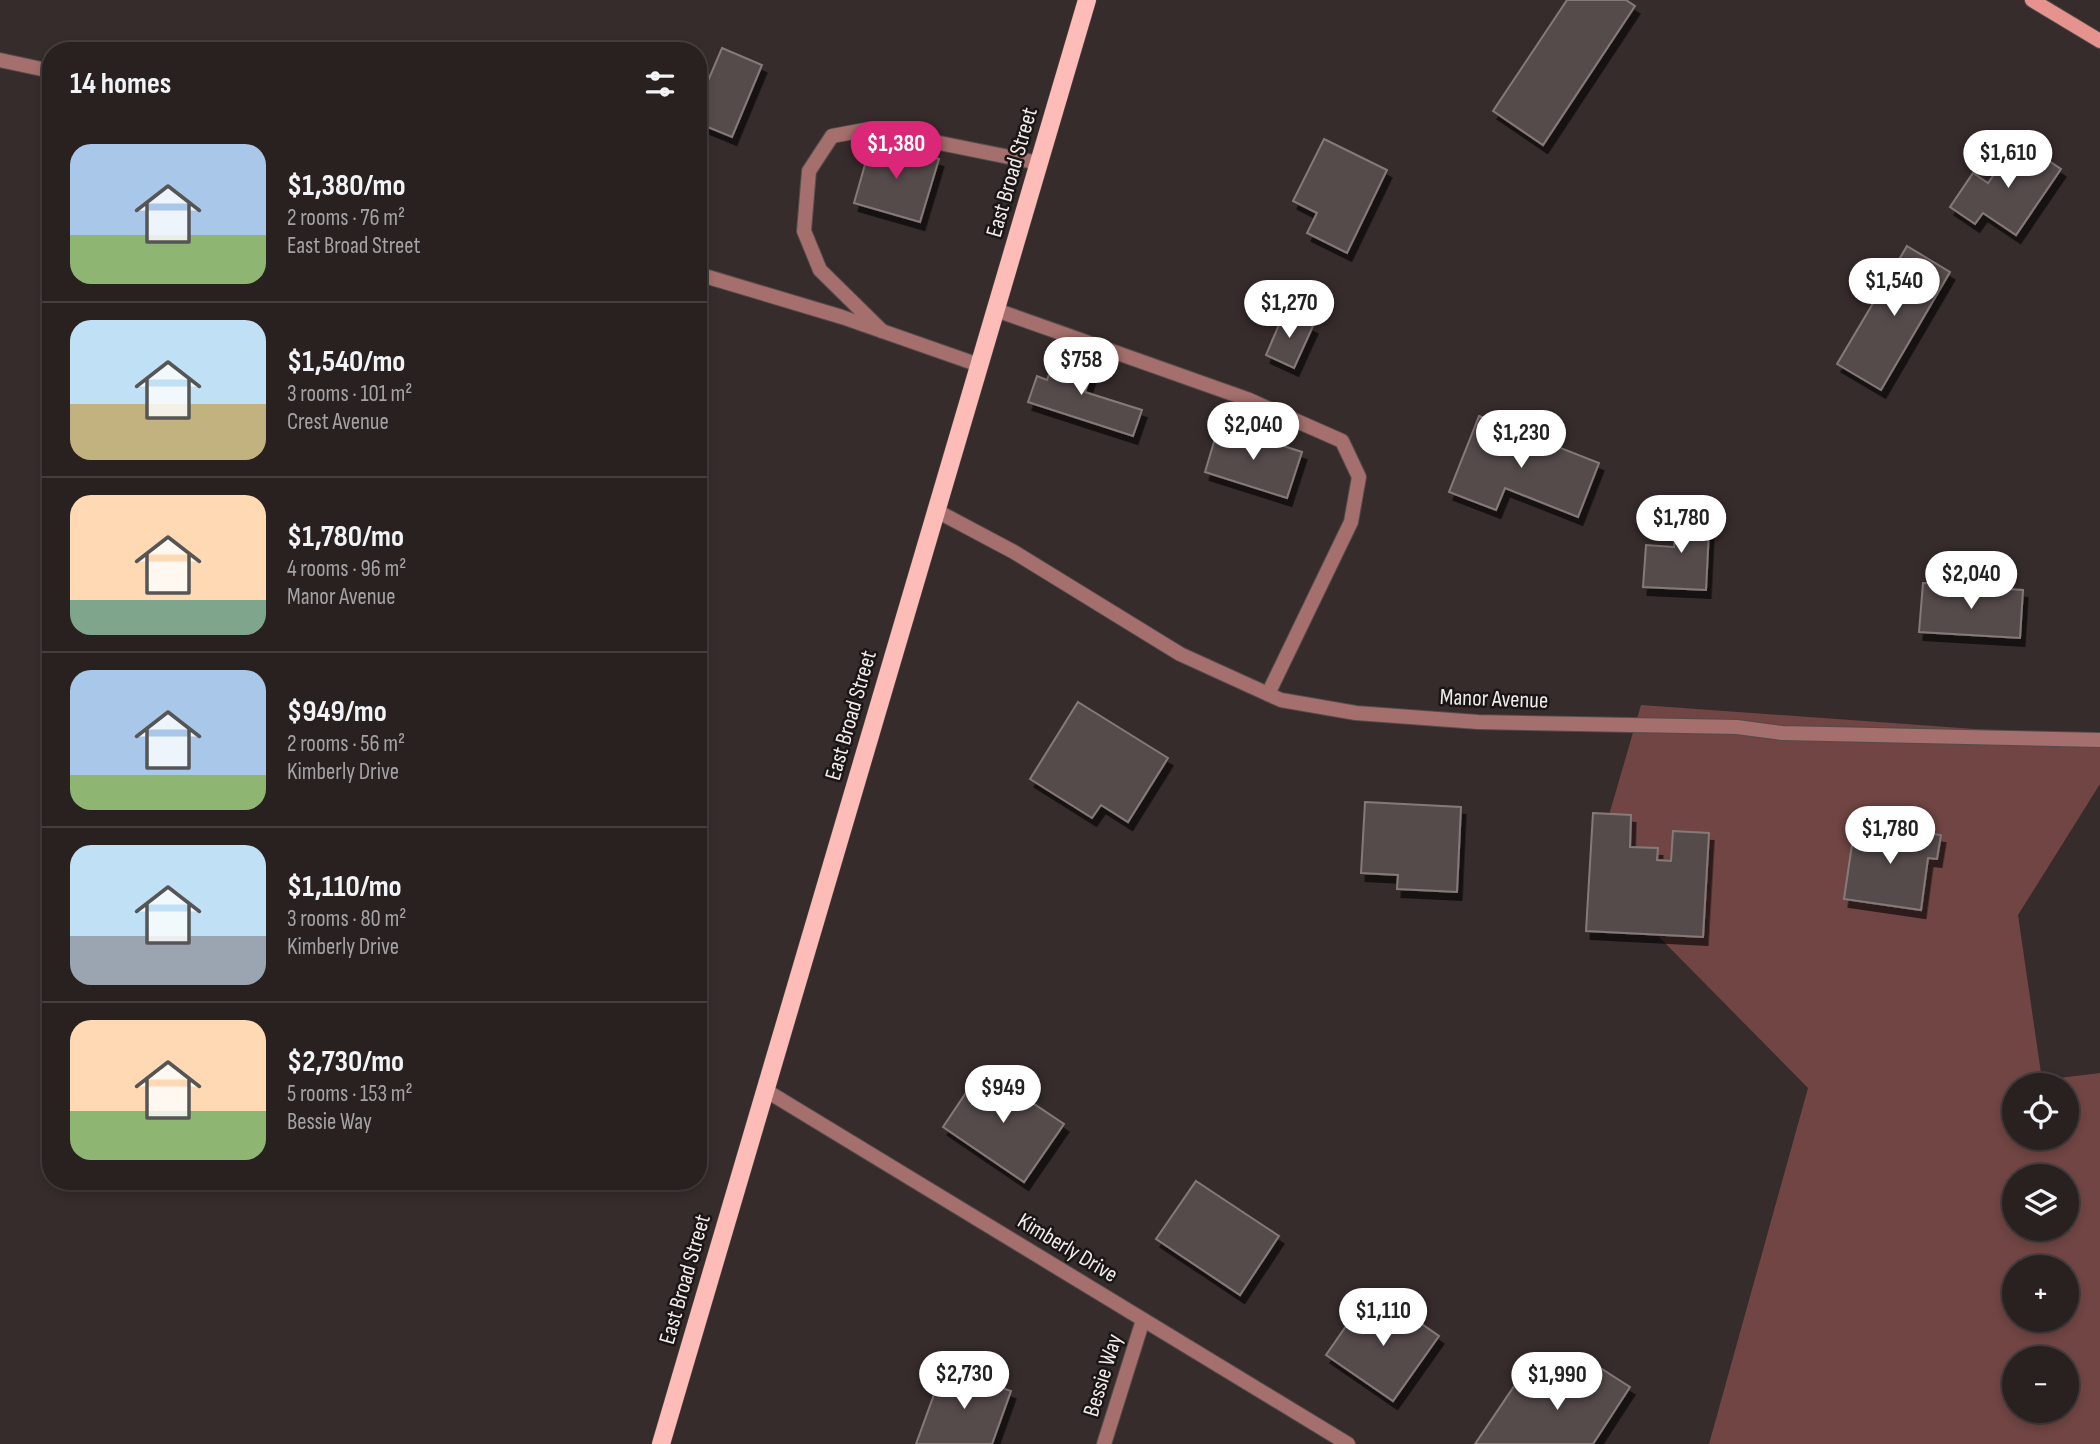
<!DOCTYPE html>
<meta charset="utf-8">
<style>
body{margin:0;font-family:"Sofia Sans Condensed",sans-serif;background:#302929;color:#f1f3f6;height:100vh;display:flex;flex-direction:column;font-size:26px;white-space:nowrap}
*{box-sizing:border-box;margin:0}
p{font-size:23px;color:#a5a3a5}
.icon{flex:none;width:38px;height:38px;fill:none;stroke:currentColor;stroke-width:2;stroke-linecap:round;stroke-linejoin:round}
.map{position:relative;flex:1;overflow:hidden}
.details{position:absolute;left:42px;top:42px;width:665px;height:1148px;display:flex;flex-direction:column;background:#282120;border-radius:28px;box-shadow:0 4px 10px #0003,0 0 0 2px #443e3e}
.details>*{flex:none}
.fabs{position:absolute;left:2002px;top:1073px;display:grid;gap:14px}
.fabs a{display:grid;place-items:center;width:77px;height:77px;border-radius:50%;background:#282120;box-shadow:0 4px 10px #0003,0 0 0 2px #443e3e;font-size:35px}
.price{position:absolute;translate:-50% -60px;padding:0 16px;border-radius:24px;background:#fff;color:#222;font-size:23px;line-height:46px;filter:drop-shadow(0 2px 4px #0008)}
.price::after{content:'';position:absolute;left:50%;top:42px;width:21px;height:16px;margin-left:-10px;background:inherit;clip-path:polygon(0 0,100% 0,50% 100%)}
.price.active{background:#db2777;color:#fff}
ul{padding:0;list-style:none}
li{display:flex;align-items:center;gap:21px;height:175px;padding:0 28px}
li+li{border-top:2px solid #443e3e}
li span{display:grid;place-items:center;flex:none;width:196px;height:140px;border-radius:21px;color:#555}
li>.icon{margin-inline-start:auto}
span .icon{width:84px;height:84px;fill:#fffc;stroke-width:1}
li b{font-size:30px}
h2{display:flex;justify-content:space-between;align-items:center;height:84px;padding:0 28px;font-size:30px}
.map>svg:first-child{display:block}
.green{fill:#704543;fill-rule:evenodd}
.building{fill:#564c4b;stroke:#867a79;stroke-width:2;filter:url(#shadow)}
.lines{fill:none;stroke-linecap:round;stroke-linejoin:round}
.lane-casing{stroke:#544b4a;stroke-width:16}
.street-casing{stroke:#544b4a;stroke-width:16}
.secondary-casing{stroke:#544b4a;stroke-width:16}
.primary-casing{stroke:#544b4a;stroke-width:19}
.lane{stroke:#a46f6c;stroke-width:14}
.street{stroke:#a46f6c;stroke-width:14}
.secondary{stroke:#e6928e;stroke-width:14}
.primary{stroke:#febcb8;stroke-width:18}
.labels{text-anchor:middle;stroke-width:5;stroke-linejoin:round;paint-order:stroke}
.street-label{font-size:23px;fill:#f2ebeb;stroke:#1a1615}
</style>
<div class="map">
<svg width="2100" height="1444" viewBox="0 0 2100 1444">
<defs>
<filter id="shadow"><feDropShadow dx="4.5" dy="8" stdDeviation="0" flood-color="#0009"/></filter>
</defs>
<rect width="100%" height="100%" fill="#362c2b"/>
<!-- green -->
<path class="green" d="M1641,705l459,33v46l-82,131 24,165 58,-7v371h-391l99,-356 -215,-218zM2014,1085h53v53h-53zM2014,1176h53v52h-53zM2014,1267h53v53h-53zM2014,1358h53v52h-53z"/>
<!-- building -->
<g class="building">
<polygon points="1567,0 1626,0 1635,6 1543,145 1493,111"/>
<polygon points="722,48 762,65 732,137 698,123 698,104"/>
<polygon points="1324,139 1387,170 1347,253 1307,233 1317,213 1293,201"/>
<polygon points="872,140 939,159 920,222 854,203"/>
<polygon points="2018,140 2061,169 2016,235 1983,213 1975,224 1950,207 1973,173 1988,183"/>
<polygon points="1907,246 1950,272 1881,390 1837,364"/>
<polygon points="1284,313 1313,326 1294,368 1266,355"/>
<polygon points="1057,352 1095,364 1085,392 1142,410 1133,436 1028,402 1037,376 1047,380"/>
<polygon points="1479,416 1599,463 1578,517 1505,488 1496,510 1449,492"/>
<polygon points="1219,425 1302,452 1287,498 1205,472"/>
<polygon points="1677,509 1710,511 1706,590 1643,587 1646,545 1674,547"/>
<polygon points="1923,583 2023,590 2020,638 1919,632"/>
<polygon points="1078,702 1168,758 1128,822 1101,805 1092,818 1030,779"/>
<polygon points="1365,802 1461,807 1457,892 1397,889 1398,875 1361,873"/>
<polygon points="1593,813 1631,815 1630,847 1658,848 1657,860 1671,861 1673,831 1709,833 1703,937 1586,931"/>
<polygon points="1855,824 1941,835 1937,859 1928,858 1921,910 1844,899"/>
<polygon points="982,1069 1064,1124 1024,1182 943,1127"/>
<polygon points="1196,1181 1279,1236 1240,1295 1156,1239"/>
<polygon points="1389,1301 1439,1336 1393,1401 1326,1355 1360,1306 1376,1318"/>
<polygon points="1588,1360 1630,1387 1593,1444 1475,1444 1521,1376 1560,1402"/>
<polygon points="944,1367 1011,1391 992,1444 916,1444"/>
</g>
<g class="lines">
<defs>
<g id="lane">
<polyline points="0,60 51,71"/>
<polyline points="698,274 842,317 979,365"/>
<polyline points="996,310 1247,399 1342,441 1359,477 1351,522 1268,694"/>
<polyline points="882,331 820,270 804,231 809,171 832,136 870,129 1039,163"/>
</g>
<g id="street">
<polyline points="935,510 1014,552 1180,654 1281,700 1356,713 1478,722 1737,727 1782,733 2100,740"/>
<polyline points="765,1090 1348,1444"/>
<polyline points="1104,1444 1143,1320"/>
</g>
<polyline id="secondary" points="2032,0 2100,41"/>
<polyline id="primary" points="661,1444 1087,0"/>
</defs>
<!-- lane casing -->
<use href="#lane" class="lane-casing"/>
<!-- street casing -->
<use href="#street" class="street-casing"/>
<!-- secondary casing -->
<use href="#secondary" class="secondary-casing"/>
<!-- primary casing -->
<use href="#primary" class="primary-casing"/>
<!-- lane -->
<use href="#lane" class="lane"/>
<!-- street -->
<use href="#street" class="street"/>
<!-- secondary -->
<use href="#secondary" class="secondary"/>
<!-- primary -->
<use href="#primary" class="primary"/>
</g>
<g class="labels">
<!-- street labels -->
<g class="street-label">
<text transform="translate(1011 172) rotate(-74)" y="8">East Broad Street</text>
<text transform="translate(1494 698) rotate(2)" y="8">Manor Avenue</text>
<text transform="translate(850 715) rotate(-74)" y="8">East Broad Street</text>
<text transform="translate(1068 1247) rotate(31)" y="8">Kimberly Drive</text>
<text transform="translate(684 1279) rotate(-74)" y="8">East Broad Street</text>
<text transform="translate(1102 1375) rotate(-73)" y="8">Bessie Way</text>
</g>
</g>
</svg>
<div class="fabs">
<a><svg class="icon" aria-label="locate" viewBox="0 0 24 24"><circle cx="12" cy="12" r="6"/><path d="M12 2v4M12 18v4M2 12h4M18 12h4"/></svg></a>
<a><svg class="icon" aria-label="layers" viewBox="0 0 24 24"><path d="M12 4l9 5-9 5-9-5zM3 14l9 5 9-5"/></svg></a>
<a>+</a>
<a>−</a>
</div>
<b class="price active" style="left:896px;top:181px">$1,380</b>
<b class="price" style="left:2008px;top:190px">$1,610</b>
<b class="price" style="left:1894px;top:318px">$1,540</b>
<b class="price" style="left:1289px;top:340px">$1,270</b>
<b class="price" style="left:1081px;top:397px">$758</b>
<b class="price" style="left:1253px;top:462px">$2,040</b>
<b class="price" style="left:1521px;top:470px">$1,230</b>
<b class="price" style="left:1681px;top:555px">$1,780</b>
<b class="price" style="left:1971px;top:611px">$2,040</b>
<b class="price" style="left:1890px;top:866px">$1,780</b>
<b class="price" style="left:1003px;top:1125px">$949</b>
<b class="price" style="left:1383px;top:1348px">$1,110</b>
<b class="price" style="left:964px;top:1411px">$2,730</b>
<b class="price" style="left:1557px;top:1412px">$1,990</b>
<section class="details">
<h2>14 homes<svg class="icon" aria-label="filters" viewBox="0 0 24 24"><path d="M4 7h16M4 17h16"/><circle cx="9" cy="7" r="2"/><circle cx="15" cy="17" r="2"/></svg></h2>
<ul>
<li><span style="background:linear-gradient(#a9c7e8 65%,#8fb573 0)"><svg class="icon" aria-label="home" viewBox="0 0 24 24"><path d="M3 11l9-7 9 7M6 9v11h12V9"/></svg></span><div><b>$1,380/mo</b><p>2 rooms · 76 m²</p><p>East Broad Street</p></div></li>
<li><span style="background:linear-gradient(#bfe0f5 60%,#c2b280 0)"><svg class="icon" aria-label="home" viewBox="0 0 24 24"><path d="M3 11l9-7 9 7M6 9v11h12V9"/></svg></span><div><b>$1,540/mo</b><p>3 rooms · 101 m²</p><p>Crest Avenue</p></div></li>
<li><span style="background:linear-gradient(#ffd9b3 75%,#7fa58c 0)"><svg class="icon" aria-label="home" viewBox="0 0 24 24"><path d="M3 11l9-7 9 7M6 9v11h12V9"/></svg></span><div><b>$1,780/mo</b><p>4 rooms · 96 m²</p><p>Manor Avenue</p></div></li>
<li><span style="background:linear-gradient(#a9c7e8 75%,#8fb573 0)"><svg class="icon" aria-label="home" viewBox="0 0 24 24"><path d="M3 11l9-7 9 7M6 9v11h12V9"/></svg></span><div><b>$949/mo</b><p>2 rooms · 56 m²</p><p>Kimberly Drive</p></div></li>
<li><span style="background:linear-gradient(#bfe0f5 65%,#9aa5b1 0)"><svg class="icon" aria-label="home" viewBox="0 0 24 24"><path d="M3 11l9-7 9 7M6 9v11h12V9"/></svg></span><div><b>$1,110/mo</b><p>3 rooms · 80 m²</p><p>Kimberly Drive</p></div></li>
<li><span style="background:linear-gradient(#ffd9b3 65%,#8fb573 0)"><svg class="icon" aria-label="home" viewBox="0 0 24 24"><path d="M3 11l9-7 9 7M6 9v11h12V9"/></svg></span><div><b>$2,730/mo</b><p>5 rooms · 153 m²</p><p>Bessie Way</p></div></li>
</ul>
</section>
</div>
